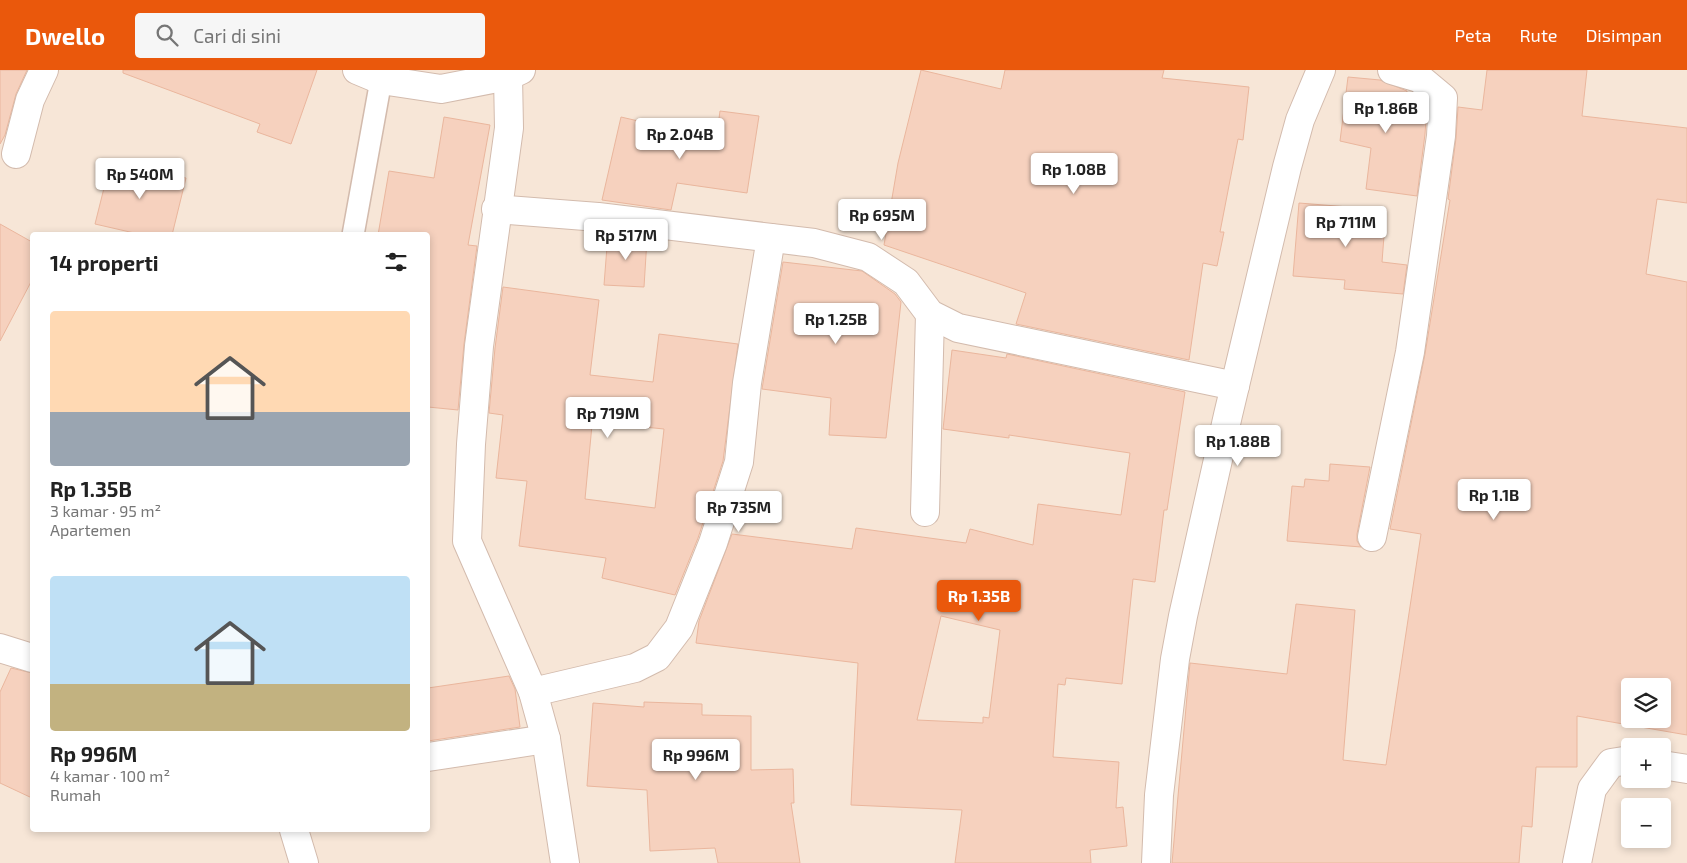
<!DOCTYPE html>
<html lang="id">
<meta charset="utf-8">
<style>
body{margin:0;font-family:"Exo 2",sans-serif;background:#f6f6f6;color:#222;height:100vh;display:flex;flex-direction:column;font-size:19px;white-space:nowrap}
*{box-sizing:border-box;margin:0}
p{font-size:16px;color:#767676}
.icon{flex:none;width:28px;height:28px;fill:none;stroke:currentColor;stroke-width:2;stroke-linecap:round;stroke-linejoin:round}
.map{position:relative;flex:1;overflow:hidden}
.drawer{position:absolute;left:30px;top:162px;width:400px;height:600px;display:flex;flex-direction:column;background:#fff;border-radius:5px;box-shadow:0 2px 8px #0003}
.drawer>*{flex:none}
.tools{position:absolute;left:1621px;top:608px;display:grid;gap:10px}
.tools a{display:grid;place-items:center;width:50px;height:50px;border-radius:5px;background:#fff;box-shadow:0 2px 8px #0003;font-size:25px}
.price{position:absolute;translate:-50% -42px;padding:0 11px;border-radius:5px;background:#fff;color:#222;font-size:16px;line-height:32px;filter:drop-shadow(0 1px 2px #0008)}
.price::after{content:'';position:absolute;left:50%;top:30px;width:15px;height:11px;margin-left:-8px;background:inherit;clip-path:polygon(0 0,100% 0,50% 100%)}
.price.on{background:#ea580c;color:#fff}
ul{padding:0;list-style:none}
li{display:grid;align-content:center;gap:10px;height:265px;padding:0 20px}
li span{display:grid;place-items:center;height:155px;border-radius:5px;color:#555}
li>.icon{margin-inline-start:auto}
span .icon{width:90px;height:90px;fill:#fffc;stroke-width:1}
li b{font-size:21px}
h2{display:flex;justify-content:space-between;align-items:center;height:60px;padding:0 20px;font-size:21px}
header{display:flex;align-items:center;gap:30px;box-sizing:border-box;height:70px;padding:0 25px;background:#ea580c;color:#fff}
header strong{font-size:24px}
nav{display:flex;gap:28px;margin-inline-start:auto;font-size:18px}
.search{width:350px;height:45px;background:#f6f6f6;display:flex;align-items:center;gap:12px;box-sizing:border-box;padding:0 18px;border-radius:5px;color:#767676;font-size:19px}
.map>svg:first-child{display:block}
.residential{fill:#f7e6d7;fill-rule:evenodd}
.building{fill:#f6d1be;stroke:#eab69d;fill-rule:evenodd}
.lines{fill:none;stroke-linecap:round;stroke-linejoin:round}
.lane-casing{stroke:#d3bbad;stroke-width:24}
.street-casing{stroke:#d3bbad;stroke-width:30}
.lane{stroke:#fff;stroke-width:21}
.street{stroke:#fff;stroke-width:28}
</style>
<header>
<strong>Dwello</strong>
<div class="search"><svg class="icon" aria-label="search" viewBox="0 0 24 24"><circle cx="10" cy="10" r="6"/><path d="M15 15l6 6"/></svg>Cari di sini</div>
<nav><a>Peta</a><a>Rute</a><a>Disimpan</a></nav>
</header>
<div class="map">
<svg width="1687" height="793" viewBox="0 0 1687 793">
<rect width="100%" height="100%" fill="#fef5e9"/>
<!-- residential -->
<path class="residential" d="M0,0h1687v793h-1687zM32,165h396v595h-396zM1630,616h32v33h-32zM1630,676h32v33h-32zM1630,736h32v33h-32z"/>
<!-- building -->
<g class="building">
<polygon points="0,0 27,0 16,24 5,65 0,74"/>
<polygon points="123,0 317,0 291,74 257,62 260,54 123,3"/>
<polygon points="921,0 1001,19 1005,0 1164,0 1162,8 1249,17 1243,70 1238,69 1220,162 1224,162 1217,196 1203,193 1189,290 1016,254 1026,223 884,175 898,93"/>
<path d="M1487,0h100l-5,46 105,12v75l-30,-4 -11,75 41,8v453l-110,-19v51h-41l-4,60 -10,-1 -3,37h-347l18,-200 97,11 9,-70 59,6 -12,150 43,5 35,-231 -31,-5 35,-175 25,-154 -2,-1 8,-61 2,-31 24,3zM1630,616h32v33h-32z"/>
<polygon points="1348,7 1380,10 1407,21 1406,31 1427,35 1425,64 1417,126 1366,119 1371,78 1340,71"/>
<polygon points="720,41 759,46 747,123 677,113 671,140 602,130 621,47 703,66 705,53 718,56"/>
<polygon points="444,47 490,55 468,175 477,176 464,274 458,340 428,337 428,165 378,165 389,101 434,108"/>
<polygon points="111,90 186,108 172,165 143,165 95,154"/>
<polygon points="1299,133 1386,140 1382,192 1407,195 1403,224 1344,219 1345,210 1293,206"/>
<polygon points="0,154 32,172 32,210 0,271"/>
<polygon points="608,164 647,169 644,217 604,215"/>
<polygon points="783,192 862,201 895,224 901,232 886,368 829,365 831,328 762,319"/>
<path d="M503,217l96,13 -9,75 63,7 6,-48 79,10 -15,117 -25,77 -23,57 -73,-17 4,-20 -87,-12 8,-65 -31,-3 7,-63 -14,-2 6,-65zM595,352l69,7 -9,79 -70,-9 7,-74h3z"/>
<path d="M952,280l54,8 1,-4 178,38 -18,118h-3l-9,72 -22,-3 -11,105 -56,-6 -1,7 -7,-1 -5,73 66,5 -3,46 7,-1 4,39 -37,4 1,13h-136l7,-53 -111,-5 7,-142 -162,-20 3,-22 33,-87 120,15 4,-21 110,15 4,-14 63,16 5,-41 83,11 9,-62 -121,-18v3l-66,-9zM941,546l59,14 -11,88 -6,-1v6l-66,-3z"/>
<polygon points="1330,394 1370,397 1357,464 1357,471 1361,477 1287,471 1292,416 1304,417 1305,409 1329,411"/>
<polygon points="11,598 32,603 32,728 0,713 0,622"/>
<polygon points="509,606 515,619 520,657 428,671 428,618"/>
<polygon points="644,632 702,634 702,645 751,646 751,700 793,699 794,733 791,733 800,793 718,793 715,778 650,781 647,720 587,716 593,633 644,637"/>
</g>
<g class="lines">
<defs>
<polyline id="lane" points="353,165 381,10"/>
<g id="street">
<polyline points="357,0 381,10 441,19 508,6 521,0"/>
<polyline points="508,6 509,58 479,276 471,374 467,471 533,622 546,669 565,793"/>
<polyline points="16,84 30,30 44,0"/>
<polyline points="496,139 598,147 814,173 868,187 906,212 930,244 958,258 1235,316"/>
<polyline points="925,442 930,244"/>
<polyline points="1372,467 1410,282 1441,66 1443,28 1419,8 1392,0"/>
<polyline points="0,578 32,588"/>
<polyline points="533,622 635,598 657,587 679,558 713,473 739,392 747,313 771,168"/>
<polyline points="428,687 546,669"/>
<polyline points="1662,695 1687,699"/>
<polyline points="294,760 304,793"/>
<polyline points="1156,793 1159,725 1175,589 1183,546 1228,345 1287,97 1300,50 1321,0"/>
<polyline points="1577,793 1592,719 1611,693 1630,690"/>
</g>
</defs>
<!-- lane casing -->
<use href="#lane" class="lane-casing"/>
<!-- street casing -->
<use href="#street" class="street-casing"/>
<!-- lane -->
<use href="#lane" class="lane"/>
<!-- street -->
<use href="#street" class="street"/>
</g>
</svg>
<div class="tools">
<a><svg class="icon" aria-label="layers" viewBox="0 0 24 24"><path d="M12 4l9 5-9 5-9-5zM3 14l9 5 9-5"/></svg></a>
<a>+</a>
<a>−</a>
</div>
<b class="price" style="left:1386px;top:64px">Rp 1.86B</b>
<b class="price" style="left:680px;top:90px">Rp 2.04B</b>
<b class="price" style="left:1074px;top:125px">Rp 1.08B</b>
<b class="price" style="left:140px;top:130px">Rp 540M</b>
<b class="price" style="left:882px;top:171px">Rp 695M</b>
<b class="price" style="left:1346px;top:178px">Rp 711M</b>
<b class="price" style="left:626px;top:191px">Rp 517M</b>
<b class="price" style="left:836px;top:275px">Rp 1.25B</b>
<b class="price" style="left:608px;top:369px">Rp 719M</b>
<b class="price" style="left:1238px;top:397px">Rp 1.88B</b>
<b class="price" style="left:1494px;top:451px">Rp 1.1B</b>
<b class="price" style="left:739px;top:463px">Rp 735M</b>
<b class="price on" style="left:979px;top:552px">Rp 1.35B</b>
<b class="price" style="left:696px;top:711px">Rp 996M</b>
<section class="drawer">
<h2>14 properti<svg class="icon" aria-label="filters" viewBox="0 0 24 24"><path d="M4 7h16M4 17h16"/><circle cx="9" cy="7" r="2"/><circle cx="15" cy="17" r="2"/></svg></h2>
<ul>
<li><span style="background:linear-gradient(#ffd9b3 65%,#9aa5b1 0)"><svg class="icon" aria-label="home" viewBox="0 0 24 24"><path d="M3 11l9-7 9 7M6 9v11h12V9"/></svg></span><div><b>Rp 1.35B</b><p>3 kamar · 95 m²</p><p>Apartemen</p></div></li>
<li><span style="background:linear-gradient(#bfe0f5 70%,#c2b280 0)"><svg class="icon" aria-label="home" viewBox="0 0 24 24"><path d="M3 11l9-7 9 7M6 9v11h12V9"/></svg></span><div><b>Rp 996M</b><p>4 kamar · 100 m²</p><p>Rumah</p></div></li>
</ul>
</section>
</div>
